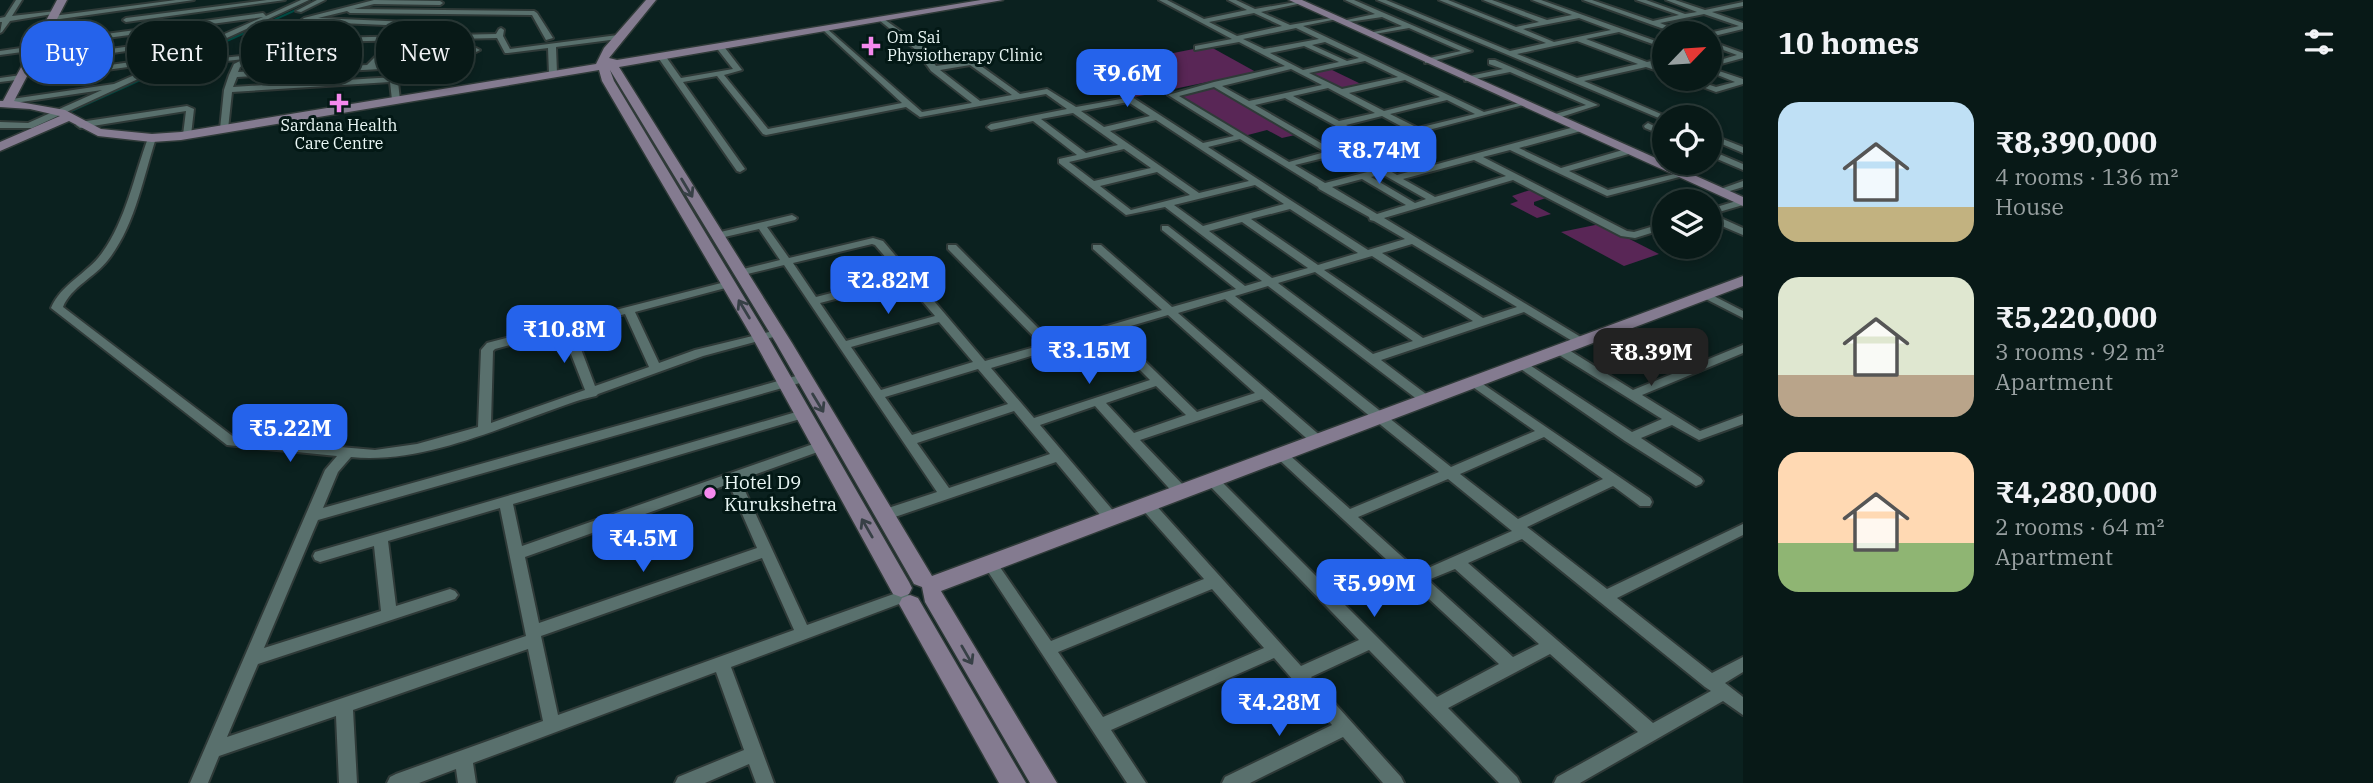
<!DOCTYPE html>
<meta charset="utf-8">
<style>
body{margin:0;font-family:"IBM Plex Serif",serif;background:#162624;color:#f1f3f6;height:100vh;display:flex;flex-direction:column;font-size:26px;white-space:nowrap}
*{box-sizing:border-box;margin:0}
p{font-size:23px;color:#98a0a1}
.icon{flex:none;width:38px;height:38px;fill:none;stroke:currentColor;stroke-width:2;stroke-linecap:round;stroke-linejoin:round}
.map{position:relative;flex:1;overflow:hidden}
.side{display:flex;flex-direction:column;background:#081917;width:630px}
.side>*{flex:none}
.guide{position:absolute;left:21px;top:21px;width:665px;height:63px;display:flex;gap:14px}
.needle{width:46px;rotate:65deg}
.controls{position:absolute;left:1652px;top:21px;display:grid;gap:14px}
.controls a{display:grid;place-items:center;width:70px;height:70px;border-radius:50%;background:#081917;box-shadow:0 4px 10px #0003,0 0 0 2px #293836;font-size:35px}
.price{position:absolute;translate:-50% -60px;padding:0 16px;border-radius:14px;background:#2563eb;color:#fff;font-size:23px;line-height:46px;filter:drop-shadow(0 2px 4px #0008)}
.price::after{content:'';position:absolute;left:50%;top:42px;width:21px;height:16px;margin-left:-10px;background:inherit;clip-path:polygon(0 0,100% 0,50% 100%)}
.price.current{background:#222;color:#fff}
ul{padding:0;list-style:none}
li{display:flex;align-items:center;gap:21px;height:175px;padding:0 35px}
li span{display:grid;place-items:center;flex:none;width:196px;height:140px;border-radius:21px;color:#555}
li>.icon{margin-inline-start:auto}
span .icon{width:84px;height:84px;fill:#fffc;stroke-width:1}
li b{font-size:30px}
h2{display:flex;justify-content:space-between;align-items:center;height:84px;padding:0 35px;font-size:30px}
.chip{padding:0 24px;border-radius:28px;background:#081917;box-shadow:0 4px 10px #0003,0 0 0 2px #293836;font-size:24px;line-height:63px}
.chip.current{background:#2563eb;color:#fff}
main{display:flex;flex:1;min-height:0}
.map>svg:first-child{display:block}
.green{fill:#592656}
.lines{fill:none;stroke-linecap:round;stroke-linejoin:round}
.stream{stroke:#004a43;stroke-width:2}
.street-casing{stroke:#2f3a38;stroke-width:4}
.secondary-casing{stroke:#2f3a38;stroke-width:3}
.street{fill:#59706d;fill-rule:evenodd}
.secondary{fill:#847b90;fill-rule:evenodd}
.oneway{stroke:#374046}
.poi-dot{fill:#f589ee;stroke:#031815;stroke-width:2.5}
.labels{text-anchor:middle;stroke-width:6;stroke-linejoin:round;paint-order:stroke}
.far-poi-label{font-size:16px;fill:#eaf7f5;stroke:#031815;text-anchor:start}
.poi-label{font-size:19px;fill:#eaf7f5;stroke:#031815;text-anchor:start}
</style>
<main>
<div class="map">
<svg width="1743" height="783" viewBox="0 0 1743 783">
<rect width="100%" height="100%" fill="#0b211f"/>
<!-- green -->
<g class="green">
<polygon points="1209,46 1256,72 1135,97 1092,69"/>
<polygon points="1330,69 1361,84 1340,89 1310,73"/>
<polygon points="1213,86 1295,135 1282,138 1267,130 1244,136 1176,94"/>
<polygon points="1365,144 1388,156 1409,150 1430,161 1401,169 1377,155 1367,157 1350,148"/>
<polygon points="1533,189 1549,197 1534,202 1534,205 1551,214 1537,218 1510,204 1518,201 1512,196"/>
<polygon points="1600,224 1659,254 1624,266 1561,232"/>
</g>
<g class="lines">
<!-- stream -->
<polyline class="stream" points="65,114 318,0"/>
<defs>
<g id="street">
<polygon points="16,0 22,0 12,16 56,11 59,13 10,21 2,32 0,33 2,22 0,22 0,18 5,17"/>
<polygon points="176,0 194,0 53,20 50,18 53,16"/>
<polygon points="267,0 285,0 126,22 123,20 126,18"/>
<polygon points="301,0 309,0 32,128 0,128 0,122 28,123 102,90 8,104 5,104 5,100 114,84 164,62 70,75 67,75 67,71 167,57 171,59 216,38 78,58 75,58 75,54 217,34 220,36 263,17 40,47 37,50 0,55 0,51 35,46 38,43 263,13 266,16"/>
<polygon points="317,0 325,0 301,12 296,11"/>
<path d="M374,0l66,1 3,2 -3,2 -66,-1 -20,5 180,2 3,2 16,25 -7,2 -14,-25 -182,-2 -3,-2 -29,7 91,4 3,2 -3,2 -92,-4 -3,-3 -6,1 -21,19 209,-5 3,-5 2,-1 3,2 -1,6 7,13 108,-14 4,2 -4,2 -62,8 1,27 -4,2 -4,-2 -1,-26 -40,5h-3l-8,-15 -215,5 -24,14 79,-2 4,2 -4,2 -86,2 -11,6 -2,5 129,-7 12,-12 97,-5 4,2 -4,2 -95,5 -6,7 32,-1 -4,14 36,-2 4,2 -4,2 -41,3 2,18 -4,2 -4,-2 -2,-18 -158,10 -4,37 -4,3 -4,-3 4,-39 5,-15 5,-11 10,-5 -62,7 -4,-2 4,-2 69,-7 26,-16 27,-21zM399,68l-4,9 -162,10 4,-10z"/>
<path d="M1159,0h8l37,19 43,-9 -19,-10h8l19,9 47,-8v2l-41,9 29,13 47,-8v2l-34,7 181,86 39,-10 4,2 -174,46 44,25 181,-49 4,3 -1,2 -62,17 42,20 65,-19h6v4l-63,18 39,19 75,-18v4l-76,20 -97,-46 -27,7 144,74 7,1 30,-9v6l-29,9 -14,-2 -108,-56 -129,38 205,124 -6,4 -4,-1 -55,-33 -143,48 49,37 2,3 -2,3h-8l-154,-117 -33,10 216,171 84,-36 -65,-46 -2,-3 6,-4 176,120 2,4 -2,4h-10l-27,-20 -86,41 80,62 136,-65v11l-126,63 95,75 31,-16v15l-18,11 18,14v18l-20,-14 -143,82h-26l3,-6 81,-45 -88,-78 -102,54 69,69 3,6h-21l-130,-133 -58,27 90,100 3,6h-21l-40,-46 -93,46h-28l3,-6 107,-52 -58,-67 -163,72 35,53h-19l-144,-219 2,-4 5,-2 5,2 56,81 153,-62 -62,-70 -2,-4 2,-4h10l149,165 58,-26 -152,-157 -2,-3 2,-3h10l220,220 62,-33 -225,-209 2,-3h10l64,57 89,-37 -214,-173 -47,14 145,125 1,3 -1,3h-10l-51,-45 -122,41 46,48 2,4 -2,4h-10l-81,-90 -55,19 76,89 2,4 -2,4 -5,1 -5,-1 -50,-60 -167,57 -5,1 -5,-1 -2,-4 2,-4 58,-19 -153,-227 -45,11 -5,-3 1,-2 45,-11 -21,-31 -43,10 -4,-1v-4l80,-19 5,3 -2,2 -28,7 22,31 84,-20 10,3 102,120 57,-16 -94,-96v-4h8l96,97 110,-32 -69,-61v-4h8l71,62 64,-18 -74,-59v-4h6l77,60 17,-5 -97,-74 -39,8 -67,-52v-4l18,-4 -44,-34 -42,9 -4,-3 4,-3 76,-15 -21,-15 -126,23 -14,-10 -140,28 -3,-1 -46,-58 -34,6 62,87 -5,3 -3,-1 -80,-115 7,-2 17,24 52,-9 -18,-23 7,-2 20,26 -18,5 44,54 134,-26 -79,-73 -1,-1 3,-2 97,85 50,-9 -41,-32 -15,-21 -37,-30 -1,-1 3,-2 41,29 14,20 38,-5 46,33 27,-5 29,18 56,-10 71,46 31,-7 -66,-41 46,-13 71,-16 -46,-24 -44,8v-4l37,-7zM1254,13l28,13 -45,10 -28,-14zM1296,28l23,11 -55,10 -21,-10zM1325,42l34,16 -12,3 -35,-16zM1304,46l35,16 -36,8 -33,-17zM1365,61l33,16 -56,12 -33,-16zM970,65l42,30 -32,6 -40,-31zM1291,69l31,16 -73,16 -27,-15zM1405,80l35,17 -56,14 -35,-18zM1214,87l111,65 -36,10 -110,-66zM1328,88l47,25 -36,8 -46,-25zM1285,98l80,44 -32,8 -78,-45zM1447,100l28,14 -57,14 -28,-14zM1128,102l22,14 -46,11 -23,-16zM1073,113l45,32 -32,8 -45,-34zM1382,116l28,15 -36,9 -28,-15zM1156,120l93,61 -50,12 -89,-62zM1240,139l78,48 1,2 50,28 1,3 4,1 31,18 -37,11 -160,-103zM1124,149l27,19 -57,13 -25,-19zM1344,153l31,17 -50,13 -30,-18zM1474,160l32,16 -71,21 -32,-18zM1157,172l33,23 -59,15 -31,-24zM1382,174l44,25 -11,4 -44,-26zM1362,179l44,26 -29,9 -45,-27zM1255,185l29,19 -81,22 -29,-21zM1290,209l68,44 -40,12 -67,-46zM1242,222l66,46 -36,10 -63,-47zM872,244l3,1 26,30 -85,22 -23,-34zM1412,244l105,63 -34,11 -101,-65zM1372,256l101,65 -50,17 -99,-68zM1315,272l98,69 -40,13 -95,-71zM905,281l30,35 -89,25 -26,-38zM1168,315l87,78 -58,19 -83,-81zM939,322l34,40 -92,28 -30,-43zM1104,334l46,46 -116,38 -43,-50zM978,369l30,35 -96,31 -27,-38zM1156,386l30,29 -52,18 -28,-30zM1014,411l36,43 -101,34 -32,-45zM1544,437l59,42 -85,40 -58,-45zM1448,479l64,52 -93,41 -61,-55zM1522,539l183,148 6,4 -58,32 -185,-160zM1455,569l84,75 -26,13 -85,-77zM1212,589l52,59 -161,69 -45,-65z"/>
<polygon points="1345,0 1354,0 1472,51 1425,63 1425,59 1461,51 1409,28 1369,35 1369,33 1402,26 1382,17 1342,23 1342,21 1375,14"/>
<path d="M1377,0h9l124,51 36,-8 -107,-43h9l68,27 23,-5 -56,-22h9l55,20 25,-5 -40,-15h9l123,44v4l-45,-16 -33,7 61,23 17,-4v4l-10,3 10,3v5l-18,-6 -62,14 84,36 -7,2zM1579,18l32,12 -57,12 -31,-13zM1577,41l61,23 -61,14 -60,-24z"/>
<polygon points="1583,0 1592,0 1653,21 1679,15 1636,0 1646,0 1685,14 1697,12 1666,0 1675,0 1705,10 1743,2 1743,6 1712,12 1743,23 1743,29 1710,37 1709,33 1739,26 1704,14 1660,23 1685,33 1675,33"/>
<polygon points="1710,41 1743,53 1743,58 1710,67 1710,63 1737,55 1710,45"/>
<polygon points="1489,60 1495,60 1598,105 1555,119 1552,119 1552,115 1586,105 1510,72 1465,81 1465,77 1503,69 1489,64"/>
<polygon points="1710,68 1743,79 1743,84 1716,92 1681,79 1692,79 1716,87 1735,82 1710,72"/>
<polygon points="21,75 24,75 24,79 0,82 0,78"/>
<polygon points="187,106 194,109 191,135 187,138 183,135 186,111 80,128 76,125 80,122"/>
<polygon points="1648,123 1664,131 1664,136 1645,128 1644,126"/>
<polygon points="1710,134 1743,147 1743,153 1710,139"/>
<path d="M152,135l4,3c-13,40 -21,88 -48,122 -13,17 -37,27 -45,47l172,131 140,12 42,-6 61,-17 3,-77 6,-7 242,-62 4,1 1,2 -1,2 -98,26 24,51 36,-13 82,-20 4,1 2,2 -2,2 -78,21 -105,38 -2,2c-20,4 -41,13 -61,20 -58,21 -122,47 -184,41l-13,15 -15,36 480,-134 6,4 -2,3 -489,139 -54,128 117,-37 -7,-65 -54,16 -5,-2 -2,-4 2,-4 488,-142 6,4 -2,3 -294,87 9,42 294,-103h10l2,3 -2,3 -86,31 67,145 95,-34 5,2 3,4 -3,4 -176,66 43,116h-18l-7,-19 -44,19h-30l3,-6 66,-27 -28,-78 -243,91 3,20h-18l-2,-14 -37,14h-32l3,-6 6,-3 147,-53 -15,-72 -175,61 4,73h-18l-3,-67 -117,40 -11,27h-18l135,-313 12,-14 -110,-11 -176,-137c10,-24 37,-35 51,-55 24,-33 32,-77 46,-115zM625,314l24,53 -54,19 -22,-58zM562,331l23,59 -94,33 2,-72 2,-2zM729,484l28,64 -218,75 -14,-66zM500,508l26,128 -299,101 31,-73 197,-65 3,-4 -3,-4 -5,-2 -54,17 -8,-65zM762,558l32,72 -236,85 -17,-79z"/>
<polygon points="1710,150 1743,164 1743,170 1710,156"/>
<polygon points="1743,181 1743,187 1720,194 1715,191"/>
<polygon points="1743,199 1743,205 1712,214 1743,228 1743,235 1710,221 1710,209"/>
<polygon points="1706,292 1743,311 1743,318 1702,297 1701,295"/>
<polygon points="1743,345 1743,353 1642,395 1700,431 1743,415 1743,424 1699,440 1672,425 1641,438 1701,478 1703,481 1701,484 1696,486 1625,441 1515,365 1517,362 1525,362 1632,432 1662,419 1556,353 1554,350 1556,347 1564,347 1633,390"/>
</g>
<g id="secondary">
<polygon points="57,0 67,0 14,101 65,110 101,129 152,134 181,132 596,64 604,48 646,0 656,0 609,58 617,60 981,0 1003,0 619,67 792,343 932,576 1743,276 1743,286 941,591 1057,783 1030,783 925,602 922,587 914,584 776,343 610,70 614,81 768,337 909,582 912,588 909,594 901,597 893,594 752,337 602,81 599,70 181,140 152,142 98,136 69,121 0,151 0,142 60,116 30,109 0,107 0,101 3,101"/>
<polygon points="1289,0 1302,0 1743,197 1743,206"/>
<polygon points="910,595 918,598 1026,783 999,783 899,604 902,598"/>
</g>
</defs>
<!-- street casing -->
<use href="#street" class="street-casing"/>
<!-- secondary casing -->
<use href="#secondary" class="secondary-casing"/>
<!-- street -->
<use href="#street" class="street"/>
<!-- secondary -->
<use href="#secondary" class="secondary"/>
</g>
<!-- one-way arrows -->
<defs><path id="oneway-shaft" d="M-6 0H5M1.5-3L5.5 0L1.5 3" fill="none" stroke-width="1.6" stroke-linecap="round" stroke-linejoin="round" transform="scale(1.75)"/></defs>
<g class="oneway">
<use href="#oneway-shaft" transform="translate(687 188) rotate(59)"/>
<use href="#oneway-shaft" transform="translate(744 309) rotate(-121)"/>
<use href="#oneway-shaft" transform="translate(818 403) rotate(59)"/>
<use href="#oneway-shaft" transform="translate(867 528) rotate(-120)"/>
<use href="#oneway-shaft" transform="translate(967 655) rotate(60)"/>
</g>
<!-- markers -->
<g class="poi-dot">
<path d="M867.5 35.5h7v7h7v7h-7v7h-7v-7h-7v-7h7z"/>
<path d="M335.5 92.5h7v7h7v7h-7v7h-7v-7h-7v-7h7z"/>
<circle cx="710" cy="493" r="7"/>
</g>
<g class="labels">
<!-- far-poi labels -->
<g class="far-poi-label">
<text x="887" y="43">Om Sai<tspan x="887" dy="18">Physiotherapy Clinic</tspan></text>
<text x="339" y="131" text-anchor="middle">Sardana Health<tspan x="339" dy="18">Care Centre</tspan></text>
</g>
<!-- poi labels -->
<g class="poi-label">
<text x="724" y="489">Hotel D9<tspan x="724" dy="22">Kurukshetra</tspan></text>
</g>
</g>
</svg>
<div class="controls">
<a><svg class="needle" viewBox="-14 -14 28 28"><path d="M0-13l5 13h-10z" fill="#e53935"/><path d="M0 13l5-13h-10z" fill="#98a0a1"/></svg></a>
<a><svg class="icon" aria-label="locate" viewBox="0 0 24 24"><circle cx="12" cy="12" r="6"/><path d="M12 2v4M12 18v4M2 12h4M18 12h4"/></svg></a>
<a><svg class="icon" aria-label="layers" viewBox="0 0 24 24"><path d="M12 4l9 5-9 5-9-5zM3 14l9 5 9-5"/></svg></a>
</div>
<b class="price" style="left:1127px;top:109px">₹9.6M</b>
<b class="price" style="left:1379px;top:186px">₹8.74M</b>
<b class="price" style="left:888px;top:316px">₹2.82M</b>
<b class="price" style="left:564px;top:365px">₹10.8M</b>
<b class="price" style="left:1089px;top:386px">₹3.15M</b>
<b class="price current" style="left:1651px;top:388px">₹8.39M</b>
<b class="price" style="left:290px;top:464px">₹5.22M</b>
<b class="price" style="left:643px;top:574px">₹4.5M</b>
<b class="price" style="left:1374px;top:619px">₹5.99M</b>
<b class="price" style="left:1279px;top:738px">₹4.28M</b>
<div class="guide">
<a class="chip current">Buy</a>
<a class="chip">Rent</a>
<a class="chip">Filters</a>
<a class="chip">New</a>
</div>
</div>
<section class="side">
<h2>10 homes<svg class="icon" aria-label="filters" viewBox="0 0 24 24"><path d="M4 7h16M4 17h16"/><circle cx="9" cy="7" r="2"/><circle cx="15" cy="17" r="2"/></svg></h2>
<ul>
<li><span style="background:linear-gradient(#bfe0f5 75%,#c2b280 0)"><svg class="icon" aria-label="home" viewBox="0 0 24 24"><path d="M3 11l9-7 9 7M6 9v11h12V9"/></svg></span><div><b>₹8,390,000</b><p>4 rooms · 136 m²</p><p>House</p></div></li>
<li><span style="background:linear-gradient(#dfe7d0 70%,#b9a48a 0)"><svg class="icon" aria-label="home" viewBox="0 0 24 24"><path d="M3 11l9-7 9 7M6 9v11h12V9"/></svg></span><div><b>₹5,220,000</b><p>3 rooms · 92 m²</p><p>Apartment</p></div></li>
<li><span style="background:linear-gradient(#ffd9b3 65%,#8fb573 0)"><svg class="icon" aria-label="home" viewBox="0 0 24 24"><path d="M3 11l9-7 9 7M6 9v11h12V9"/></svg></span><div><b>₹4,280,000</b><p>2 rooms · 64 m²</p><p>Apartment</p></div></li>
</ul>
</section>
</main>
